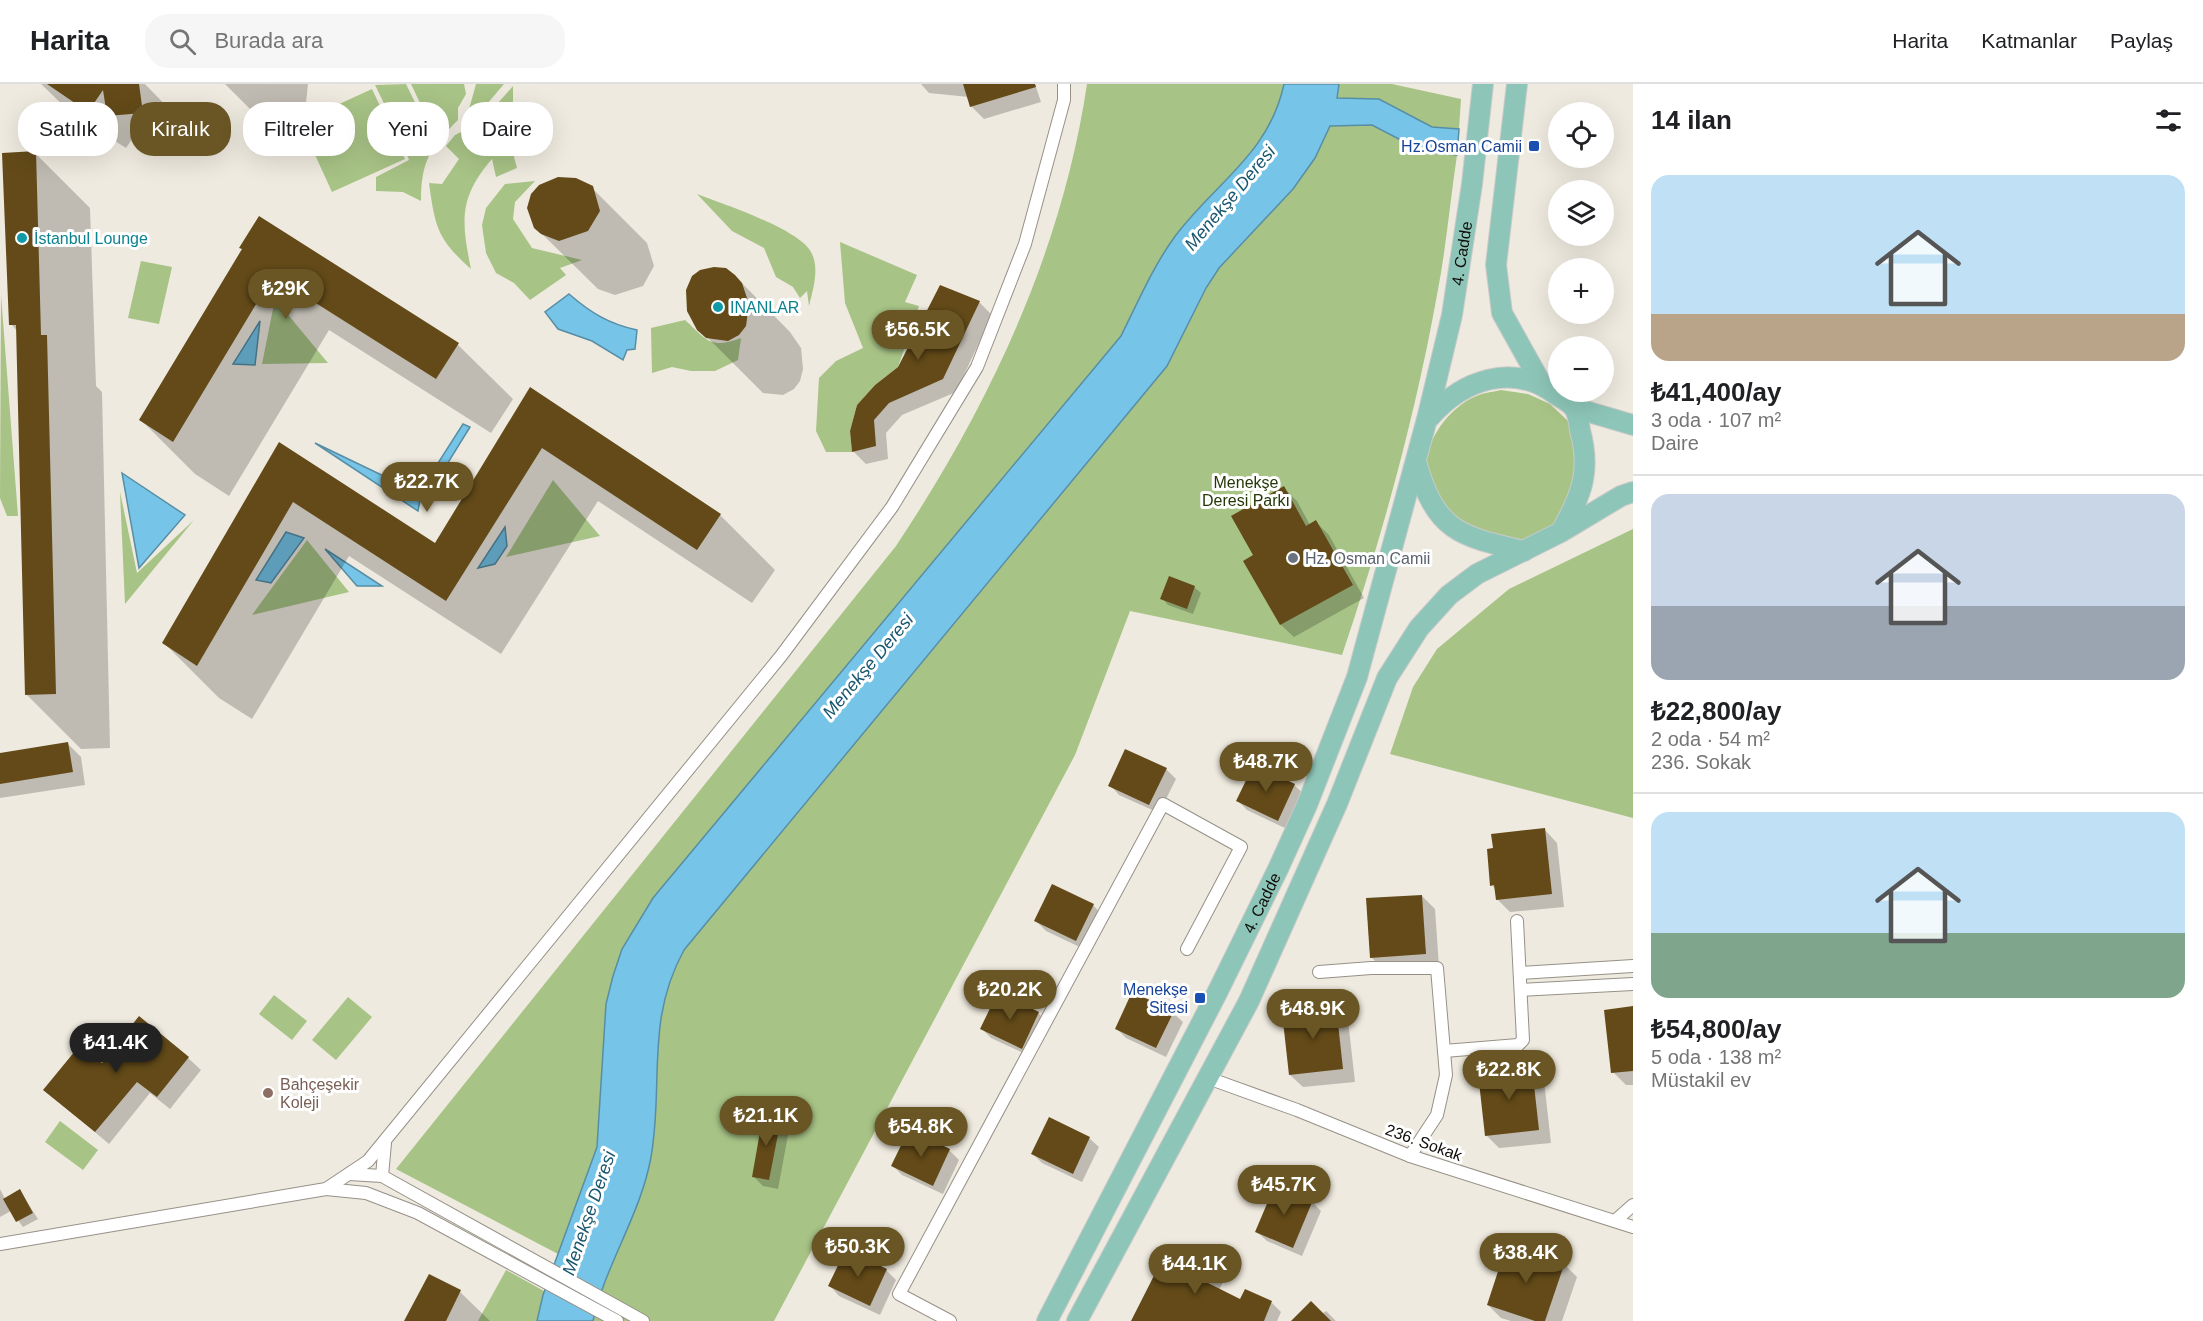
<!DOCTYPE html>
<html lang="tr">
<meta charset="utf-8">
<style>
body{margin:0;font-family:Helvetica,sans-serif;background:#f6f6f6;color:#202124;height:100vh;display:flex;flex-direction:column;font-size:22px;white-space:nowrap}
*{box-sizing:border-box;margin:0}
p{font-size:20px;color:#757577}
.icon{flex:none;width:33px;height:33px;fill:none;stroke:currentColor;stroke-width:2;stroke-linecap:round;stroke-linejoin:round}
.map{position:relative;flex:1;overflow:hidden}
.drawer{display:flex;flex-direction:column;background:#fff;width:570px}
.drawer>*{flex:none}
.top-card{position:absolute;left:18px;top:18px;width:570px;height:54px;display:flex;gap:12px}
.buttons{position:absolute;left:1548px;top:18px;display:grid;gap:12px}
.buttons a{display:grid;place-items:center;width:66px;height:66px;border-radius:50%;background:#fff;box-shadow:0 6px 24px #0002;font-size:30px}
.price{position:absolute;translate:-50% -51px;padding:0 14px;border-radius:21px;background:#695624;color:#fff;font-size:20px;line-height:39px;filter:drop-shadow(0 2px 3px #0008)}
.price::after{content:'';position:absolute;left:50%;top:36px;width:18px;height:14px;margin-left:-9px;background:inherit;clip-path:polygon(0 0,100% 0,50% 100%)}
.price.active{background:#222;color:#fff}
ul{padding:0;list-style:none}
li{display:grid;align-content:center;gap:12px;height:318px;padding:0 18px}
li+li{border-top:2px solid #e0e0e0}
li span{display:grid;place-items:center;height:186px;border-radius:18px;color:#555}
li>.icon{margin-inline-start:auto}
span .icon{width:108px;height:108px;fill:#fffc;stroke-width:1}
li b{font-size:26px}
h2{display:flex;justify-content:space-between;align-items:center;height:72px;padding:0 18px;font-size:26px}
.pill{padding:0 21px;border-radius:24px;background:#fff;box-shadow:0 6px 24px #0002;font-size:21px;line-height:54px}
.pill.active{background:#695624;color:#fff}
header{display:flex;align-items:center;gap:36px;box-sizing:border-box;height:84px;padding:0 30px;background:#fff;border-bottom:2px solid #e0e0e0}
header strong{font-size:28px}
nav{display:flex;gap:33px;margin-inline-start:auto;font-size:21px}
.search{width:420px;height:54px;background:#f6f6f6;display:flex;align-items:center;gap:15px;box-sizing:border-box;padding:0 21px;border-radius:24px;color:#757577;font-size:22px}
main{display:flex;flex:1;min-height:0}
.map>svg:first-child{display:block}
.green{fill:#a8c386}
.water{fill:#76c5e8;stroke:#578ea5;stroke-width:1.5}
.shadow{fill:#0003}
.building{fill:#634a18}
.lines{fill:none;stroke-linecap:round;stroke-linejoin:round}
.street-casing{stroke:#969187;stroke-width:14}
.primary-casing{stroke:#cacac9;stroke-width:22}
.street{stroke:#fff;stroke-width:12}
.primary{stroke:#8dc6b8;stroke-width:20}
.transit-dot{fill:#1a4fb4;stroke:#fff;stroke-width:2}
.culture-dot{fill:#0f9aa8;stroke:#fff;stroke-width:2}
.worship-dot{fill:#6b7280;stroke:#fff;stroke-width:2}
.education-dot{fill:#8d6e63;stroke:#fff;stroke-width:2}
.labels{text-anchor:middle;stroke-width:6;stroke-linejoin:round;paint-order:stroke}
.transit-label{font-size:16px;fill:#164399;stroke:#fff;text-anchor:end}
.culture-label{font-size:16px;fill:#0d838f;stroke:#fff;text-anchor:start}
.street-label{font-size:16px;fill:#0f0d0a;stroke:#fff}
.park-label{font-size:16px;fill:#273808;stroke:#fff}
.worship-label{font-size:16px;fill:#5b616d;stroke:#fff;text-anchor:start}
.education-label{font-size:16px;fill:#785e54;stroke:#fff;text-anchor:start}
.water-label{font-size:18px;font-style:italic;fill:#18576f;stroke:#fff}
</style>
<header>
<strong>Harita</strong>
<div class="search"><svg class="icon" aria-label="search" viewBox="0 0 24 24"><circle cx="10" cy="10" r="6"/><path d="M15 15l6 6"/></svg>Burada ara</div>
<nav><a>Harita</a><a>Katmanlar</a><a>Paylaş</a></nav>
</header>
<main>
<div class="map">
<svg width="1633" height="1237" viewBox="0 0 1633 1237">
<rect width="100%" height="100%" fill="#efeadf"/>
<!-- green -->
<g class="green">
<polygon points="406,0 425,39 400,52 375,1"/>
<path d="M411,0h53l2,10 -8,14v12c-28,27 -37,42 -37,81l-18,-9 -27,-1v-14l33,-17 -8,-20 30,-14z"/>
<polygon points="476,0 504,0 487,20 468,29"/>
<path d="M1087,0h197c-15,70 -68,98 -108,151 -23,31 -38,67 -55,101l-468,562 -31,51 -9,27 -7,28 -9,143 -39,107 -162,-85 500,-623c93,-140 166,-294 191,-462z"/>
<polygon points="1339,0 1392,0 1461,15 1459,45 1432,43 1379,15 1336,14"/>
<path d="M513,2v30l-16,9 -2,13 17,1 7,-3 1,10 -6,11 3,11 -21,9 -4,-18c-33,38 -31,62 -21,110 -34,-30 -36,-43 -42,-86l13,1 17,-25 -13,-13 9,-11 26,-13z"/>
<polygon points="372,5 405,75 332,108 300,38"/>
<path d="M1372,41l52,27 33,3c-7,47 -11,94 -20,140 -22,122 -55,242 -95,360l-212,-44 -55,144 -301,566h-181c12,-57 48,-107 58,-164 13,-74 -6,-136 33,-207l483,-584 39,-78 13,-20 74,-79 22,-31 15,-32z"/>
<polygon points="535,97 515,118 513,135 532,164 582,176 560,184 566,191 530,216 514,199 496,189 486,169 482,141 486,124 505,100"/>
<path d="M697,110c26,10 102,35 114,58 9,16 2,37 -2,54l-2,-15 -7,7 -7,-11 -17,-10 -12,-29 -32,-17z"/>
<polygon points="840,158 917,191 905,218 919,222 898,283 875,301 857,321 850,347 852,368 826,368 816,347 819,294 836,277 863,264 845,219"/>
<polygon points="141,177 172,183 159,240 128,234"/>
<polygon points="1,211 18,432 7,432 0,414"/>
<polygon points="275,215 328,279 262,280"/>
<path d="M685,236c21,19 25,30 56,18l-3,22 -23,11h-24l-19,-4 -20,6 -1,-45z"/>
<path d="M1501,306l27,4 22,10 18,17 11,22 4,24 -32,64 -22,11 -72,-12c-9,-14 -21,-29 -27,-44 -14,-34 14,-75 44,-89 8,-4 18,-5 27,-7z"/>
<polygon points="553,396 600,452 506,473"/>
<polygon points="120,408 137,489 194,436 125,520"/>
<polygon points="1633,445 1633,734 1390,670 1413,603 1437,565 1509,505"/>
<polygon points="307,456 349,508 252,531"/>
<polygon points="274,911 307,937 292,956 259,930"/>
<polygon points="348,913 372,933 336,976 312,956"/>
<polygon points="60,1037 98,1066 83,1086 45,1058"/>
<polygon points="506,1186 544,1207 537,1237 478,1237"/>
</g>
<!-- water -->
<g class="water">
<path d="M1284,0h55l-2,14 42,1 53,28 27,2 -2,26 -33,-3 -52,-27 -42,1 -15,32 -22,31 -74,79 -13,20 -39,78 -483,584c-39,71 -20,133 -33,207 -10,57 -46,108 -58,164h-56l6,-26 54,-148 9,-143 7,-28 9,-27 31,-51 468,-562c17,-34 32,-70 55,-101 40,-53 93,-81 108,-151z"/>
<path d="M569,210c22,19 40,30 68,36l-2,19 -8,1 -4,10 -31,-19 -34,-12 -13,-17z"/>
<polygon points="260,237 255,281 233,280"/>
<polygon points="463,340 470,343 441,390 438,379"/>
<polygon points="315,359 421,410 418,427"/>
<polygon points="122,389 185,431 139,484"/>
<polygon points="505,443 507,462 495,480 478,484"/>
<polygon points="286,448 304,454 271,499 256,496"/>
<polygon points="325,465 382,502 357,502"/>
</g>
<!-- shadow -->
<g class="shadow">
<polygon points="41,0 145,0 175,31 179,66 146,69 132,55 126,64 71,29"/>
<polygon points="225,0 308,0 306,19 293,19 295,26 269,33 265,29 259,34"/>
<polygon points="921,0 1035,0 1041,18 984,35 971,22 969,13 929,9"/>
<polygon points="35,69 90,124 96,302 102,308 110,664 81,665 26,610 17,247 11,240"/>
<polygon points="592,104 647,159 654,182 643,202 615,211 598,205 535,143"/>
<polygon points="259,134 458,261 513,315 491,349 329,246 229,412 195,390 140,335 243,166"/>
<polygon points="735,192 790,248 801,264 803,285 800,297 794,305 783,311 763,309 707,253"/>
<polygon points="979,218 992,231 956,308 902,331 886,349 888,375 866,380 853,367 851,347"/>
<polygon points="530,305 720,431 775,486 752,519 598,417 501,570 349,472 252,635 219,614 164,559 279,360 435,461"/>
<polygon points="1284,404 1297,417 1310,441 1316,438 1329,451 1364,514 1294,553 1281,541 1246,477 1255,472"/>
<polygon points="1194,503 1201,509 1193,530 1168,521 1162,514"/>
<polygon points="68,660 81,673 85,701 0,714 0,670"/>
<polygon points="1166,685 1176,695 1159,729 1119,711 1110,701"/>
<polygon points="1294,701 1304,710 1287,745 1247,726 1238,717"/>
<polygon points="1545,746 1557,759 1564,823 1510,828 1497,815 1496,806 1492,801"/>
<polygon points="1422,812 1435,825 1439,883 1384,886 1371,873"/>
<polygon points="1093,821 1102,831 1086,866 1046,847 1036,837"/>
<polygon points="1335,923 1348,936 1355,998 1303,1003 1290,991"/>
<polygon points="1633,924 1633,1001 1626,1001 1613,988"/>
<polygon points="1038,929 1048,939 1032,973 991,954 982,945"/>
<polygon points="1173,929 1183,938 1166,973 1126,954 1116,944"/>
<polygon points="188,974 201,986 170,1025 150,1009 109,1060 45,1006 102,981"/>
<polygon points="1531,984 1544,997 1551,1059 1499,1064 1486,1051"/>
<polygon points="780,1036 789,1046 778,1105 763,1102 753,1092"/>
<polygon points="1089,1054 1099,1063 1082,1098 1042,1079 1033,1070"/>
<polygon points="949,1066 959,1076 943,1110 902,1091 893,1082"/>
<polygon points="0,1105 5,1115 20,1107 38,1135 23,1143 11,1127 0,1133"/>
<polygon points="1312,1118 1321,1127 1302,1172 1267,1157 1257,1148"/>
<polygon points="1169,1164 1214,1187 1224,1196 1219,1206 1241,1217 1245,1207 1272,1219 1281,1228 1277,1237 1133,1237"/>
<polygon points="846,1167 886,1186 896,1196 880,1231 839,1212 830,1202"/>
<polygon points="1564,1180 1577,1193 1562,1237 1511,1237 1501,1234 1488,1221"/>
<polygon points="429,1192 460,1208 490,1237 406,1237"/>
<polygon points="1326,1227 1336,1237 1293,1237 1322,1230"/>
</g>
<!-- building -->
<g class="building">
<polygon points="47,0 139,0 143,29 107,32 103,6 88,28"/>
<polygon points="963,0 1035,0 1036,3 970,23"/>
<polygon points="36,67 41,251 47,251 56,610 25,611 16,241 9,241 2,69"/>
<polygon points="558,93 576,94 593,102 600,127 588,147 559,157 541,150 534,144 527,124 531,110 539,101"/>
<polygon points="259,132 459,259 436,295 273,192 173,358 139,336 242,165 239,164"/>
<polygon points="714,183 726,184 735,191 742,199 749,220 746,242 739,251 728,257 706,254 697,246 687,227 686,206 692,192 700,186"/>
<polygon points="940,201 980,217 943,295 889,319 874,336 876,362 852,368 850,347 857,321 875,301 898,283"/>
<polygon points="530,303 721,430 697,466 542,364 446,517 293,418 197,582 162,559 279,358 435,459"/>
<polygon points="1284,402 1306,442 1316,436 1353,501 1280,541 1243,477 1253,471 1231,432"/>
<polygon points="1169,492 1195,502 1187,525 1160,515"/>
<polygon points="68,658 73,688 0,700 0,669"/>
<polygon points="1125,665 1167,684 1149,721 1108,702"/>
<polygon points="1254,680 1295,700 1278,737 1236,717"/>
<polygon points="1545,744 1552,810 1496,816 1494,801 1490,802 1487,765 1493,764 1491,750"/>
<polygon points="1052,800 1094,820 1076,857 1034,837"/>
<polygon points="1422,811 1426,870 1370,874 1366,814"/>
<polygon points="998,908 1039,928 1022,965 980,945"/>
<polygon points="1132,908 1174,927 1156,964 1115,945"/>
<polygon points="1336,921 1343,985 1289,991 1282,928"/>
<polygon points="1633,922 1633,987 1611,989 1604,926"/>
<polygon points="139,932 189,973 157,1013 137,998 95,1048 43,1006 80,961 102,979"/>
<polygon points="1532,983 1539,1046 1485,1052 1478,989"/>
<polygon points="763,1031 781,1035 769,1096 752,1093"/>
<polygon points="1049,1033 1090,1053 1073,1090 1031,1070"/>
<polygon points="909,1045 950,1065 933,1102 891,1082"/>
<polygon points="1275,1101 1313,1116 1293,1164 1255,1148"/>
<polygon points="20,1105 33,1129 16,1138 3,1115"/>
<polygon points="1507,1160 1565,1178 1545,1237 1535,1237 1487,1221"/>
<polygon points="1169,1162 1215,1185 1208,1199 1240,1215 1245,1205 1272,1217 1264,1237 1131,1237"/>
<polygon points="846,1165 887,1185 870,1222 828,1202"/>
<polygon points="429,1190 461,1206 446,1237 404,1237"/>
<polygon points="1311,1217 1331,1237 1291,1237"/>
</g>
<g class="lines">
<defs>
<g id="street">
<polyline points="1319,888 1371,884 1437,884 1446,991 1437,1031 1410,1072"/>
<polyline points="1520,889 1633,882"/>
<polyline points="1521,906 1633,900"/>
<polyline points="1444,967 1518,961 1523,956 1517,837"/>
<polyline points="1208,994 1297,1026 1410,1072 1633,1143"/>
<polyline points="385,1059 382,1092 643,1237"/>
<polyline points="349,1090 382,1092"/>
<polyline points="326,1105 366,1109 418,1129 617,1237"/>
<polyline points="1615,1137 1633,1121"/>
<polyline points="0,1160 326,1105 368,1077 781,572 892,423 977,283 1025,160 1064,16 1064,0"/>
<polyline points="950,1237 899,1210 1163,720 1241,763 1187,865"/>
</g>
<g id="primary">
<polyline points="1517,0 1496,181 1502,229 1541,299"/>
<polyline points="1575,324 1633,341"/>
<path d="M1430,333c33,-37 82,-55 125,-23 6,4 15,8 19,14 4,5 5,15 6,22 11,41 2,64 -18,100"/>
<path d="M1416,378c20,69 42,74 108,89"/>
<path id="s1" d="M1047,1237l170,-328 61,-124 29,-64 50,-128 70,-258 25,-104 20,-131 11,-100"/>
<polyline points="1077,1237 1249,917 1337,720 1387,594 1419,544 1449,511 1477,490 1561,448 1621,412 1633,408"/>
</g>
</defs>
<!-- street casing -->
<use href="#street" class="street-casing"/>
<!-- primary casing -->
<use href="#primary" class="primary-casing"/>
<!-- street -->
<use href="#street" class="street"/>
<!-- primary -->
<use href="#primary" class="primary"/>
</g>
<!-- markers -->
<g class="transit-dot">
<rect x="1528" y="56" width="12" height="12" rx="3"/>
<rect x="1194" y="908" width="12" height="12" rx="3"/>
</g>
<g class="culture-dot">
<circle cx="22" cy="154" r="6"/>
<circle cx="718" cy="223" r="6"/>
</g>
<circle class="worship-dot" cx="1293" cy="474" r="6"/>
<circle class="education-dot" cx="268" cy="1009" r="6"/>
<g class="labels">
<!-- transit labels -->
<g class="transit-label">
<text x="1522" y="68">Hz.Osman Camii</text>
<text x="1188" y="911">Menekşe<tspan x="1188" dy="18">Sitesi</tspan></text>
</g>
<!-- culture labels -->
<g class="culture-label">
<text x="34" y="160">İstanbul Lounge</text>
<text x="730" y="229">INANLAR</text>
</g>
<!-- street labels -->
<g class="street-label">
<text dy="6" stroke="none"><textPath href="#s1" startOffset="1152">4. Cadde</textPath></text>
<text dy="6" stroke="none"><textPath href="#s1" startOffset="470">4. Cadde</textPath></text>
<text transform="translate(1424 1058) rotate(20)" y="6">236. Sokak</text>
</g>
<!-- park labels -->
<g class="park-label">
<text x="1246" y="404">Menekşe<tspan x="1246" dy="18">Deresi Parkı</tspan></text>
</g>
<!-- worship labels -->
<g class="worship-label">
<text x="1305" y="480">Hz. Osman Camii</text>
</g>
<!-- education labels -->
<g class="education-label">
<text x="280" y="1006">Bahçeşekir<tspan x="280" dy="18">Koleji</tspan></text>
</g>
<!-- water labels -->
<g class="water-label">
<text transform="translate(1230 114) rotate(-50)" y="6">Menekşe Deresi</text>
<text transform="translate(868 582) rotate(-50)" y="6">Menekşe Deresi</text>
<text transform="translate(589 1129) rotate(-71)" y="6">Menekşe Deresi</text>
</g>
</g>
</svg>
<div class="buttons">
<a><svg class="icon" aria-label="locate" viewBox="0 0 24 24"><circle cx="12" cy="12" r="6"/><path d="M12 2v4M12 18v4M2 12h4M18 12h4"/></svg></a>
<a><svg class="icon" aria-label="layers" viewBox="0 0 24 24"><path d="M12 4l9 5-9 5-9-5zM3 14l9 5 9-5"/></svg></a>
<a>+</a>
<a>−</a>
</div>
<b class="price" style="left:286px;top:236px">₺29K</b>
<b class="price" style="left:918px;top:277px">₺56.5K</b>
<b class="price" style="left:427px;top:429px">₺22.7K</b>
<b class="price" style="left:1266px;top:709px">₺48.7K</b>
<b class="price" style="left:1010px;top:937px">₺20.2K</b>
<b class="price" style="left:1313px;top:956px">₺48.9K</b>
<b class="price active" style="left:116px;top:990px">₺41.4K</b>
<b class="price" style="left:1509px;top:1017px">₺22.8K</b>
<b class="price" style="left:766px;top:1063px">₺21.1K</b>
<b class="price" style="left:921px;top:1074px">₺54.8K</b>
<b class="price" style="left:1284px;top:1132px">₺45.7K</b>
<b class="price" style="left:858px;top:1194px">₺50.3K</b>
<b class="price" style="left:1526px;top:1200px">₺38.4K</b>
<b class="price" style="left:1195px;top:1211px">₺44.1K</b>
<div class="top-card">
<a class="pill">Satılık</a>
<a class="pill active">Kiralık</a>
<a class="pill">Filtreler</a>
<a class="pill">Yeni</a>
<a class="pill">Daire</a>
</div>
</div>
<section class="drawer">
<h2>14 ilan<svg class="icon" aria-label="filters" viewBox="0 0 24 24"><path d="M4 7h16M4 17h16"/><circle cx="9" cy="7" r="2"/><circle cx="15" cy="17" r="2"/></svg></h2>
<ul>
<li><span style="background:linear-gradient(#bfe0f5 75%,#b9a48a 0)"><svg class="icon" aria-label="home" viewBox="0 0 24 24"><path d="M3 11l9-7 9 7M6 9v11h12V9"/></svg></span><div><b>₺41,400/ay</b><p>3 oda · 107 m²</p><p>Daire</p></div></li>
<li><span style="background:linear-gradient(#c9d6e8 60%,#9aa5b1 0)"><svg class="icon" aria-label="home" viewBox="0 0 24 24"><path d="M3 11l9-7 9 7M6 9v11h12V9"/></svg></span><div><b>₺22,800/ay</b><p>2 oda · 54 m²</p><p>236. Sokak</p></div></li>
<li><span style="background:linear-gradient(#bfe0f5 65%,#7fa58c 0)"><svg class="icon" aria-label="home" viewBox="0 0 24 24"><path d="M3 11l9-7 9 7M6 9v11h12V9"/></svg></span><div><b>₺54,800/ay</b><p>5 oda · 138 m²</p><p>Müstakil ev</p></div></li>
</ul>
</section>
</main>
